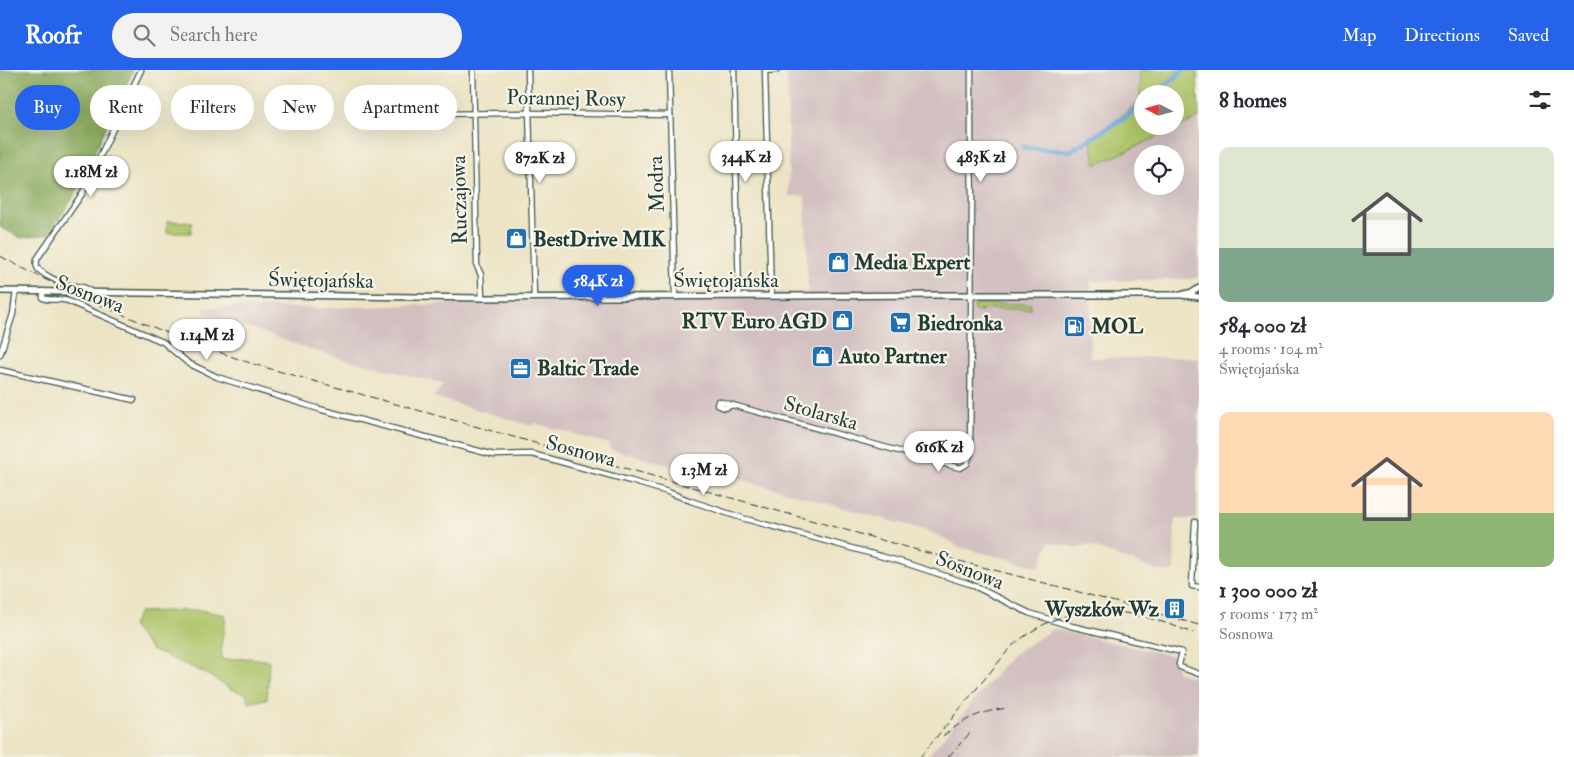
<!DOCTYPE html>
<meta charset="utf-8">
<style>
body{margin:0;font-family:"IM FELL Double Pica",serif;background:#f2f2f3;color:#2b2b33;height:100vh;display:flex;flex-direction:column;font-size:19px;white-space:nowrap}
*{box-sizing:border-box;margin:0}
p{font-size:16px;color:#7c7c81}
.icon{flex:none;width:28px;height:28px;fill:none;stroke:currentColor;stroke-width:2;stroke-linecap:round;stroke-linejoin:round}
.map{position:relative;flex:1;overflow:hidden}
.side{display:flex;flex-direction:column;background:#fff;width:375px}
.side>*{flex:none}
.guide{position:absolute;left:15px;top:15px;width:475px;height:45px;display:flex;gap:10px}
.needle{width:32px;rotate:276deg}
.buttons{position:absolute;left:1134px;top:15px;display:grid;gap:10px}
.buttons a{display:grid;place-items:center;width:50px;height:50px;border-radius:50%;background:#fff;box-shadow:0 5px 20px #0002;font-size:25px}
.price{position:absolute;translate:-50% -42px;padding:0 11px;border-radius:18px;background:#fff;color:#222;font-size:16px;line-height:32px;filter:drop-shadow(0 1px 2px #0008)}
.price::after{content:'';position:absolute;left:50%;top:30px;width:15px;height:11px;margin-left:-8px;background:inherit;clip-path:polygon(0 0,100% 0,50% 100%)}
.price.active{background:#2563eb;color:#fff}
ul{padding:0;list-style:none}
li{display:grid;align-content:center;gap:10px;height:265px;padding:0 20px}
li span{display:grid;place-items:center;height:155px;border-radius:10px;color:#555}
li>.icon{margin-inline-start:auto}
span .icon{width:90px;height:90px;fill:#fffc;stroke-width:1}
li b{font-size:21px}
h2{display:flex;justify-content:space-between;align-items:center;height:60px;padding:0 20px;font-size:21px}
.chip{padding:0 18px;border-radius:22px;background:#fff;box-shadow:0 5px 20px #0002;font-size:18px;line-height:45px}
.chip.active{background:#2563eb;color:#fff}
header{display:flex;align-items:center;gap:30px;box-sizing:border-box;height:70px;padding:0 25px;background:#2563eb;color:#fff}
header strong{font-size:24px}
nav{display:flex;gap:28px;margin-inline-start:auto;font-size:18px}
.search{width:350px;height:45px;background:#f2f2f3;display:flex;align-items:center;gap:12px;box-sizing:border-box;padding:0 18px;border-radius:28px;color:#7c7c81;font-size:19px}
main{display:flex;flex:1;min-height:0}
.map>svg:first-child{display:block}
.industrial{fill:#d2bfc0;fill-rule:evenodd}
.green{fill:#aec56a;stroke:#66814f;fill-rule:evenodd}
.forest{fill:#8aaa5e;stroke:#547449}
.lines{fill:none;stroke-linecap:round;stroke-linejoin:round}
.canal{stroke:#68a7db;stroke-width:5}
.minor-casing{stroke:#3e564a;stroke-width:7}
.tertiary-casing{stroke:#3e564a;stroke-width:8}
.minor{stroke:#fff;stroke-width:4.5}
.tertiary{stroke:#fff;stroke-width:5}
.rail{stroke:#1f3d34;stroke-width:1;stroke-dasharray:8 4;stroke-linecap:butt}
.labels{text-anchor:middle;stroke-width:4.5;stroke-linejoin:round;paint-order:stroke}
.street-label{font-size:21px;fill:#1f3d34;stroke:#f7f3e8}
.poi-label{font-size:21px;font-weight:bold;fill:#1f3d34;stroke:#f7f3e8;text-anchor:start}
</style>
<header>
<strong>Roofr</strong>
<div class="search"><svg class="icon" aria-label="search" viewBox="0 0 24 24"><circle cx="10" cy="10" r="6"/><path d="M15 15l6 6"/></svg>Search here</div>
<nav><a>Map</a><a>Directions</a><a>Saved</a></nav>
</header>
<main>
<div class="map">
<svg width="1199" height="687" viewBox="0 0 1199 687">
<rect width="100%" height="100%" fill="#f7f3e8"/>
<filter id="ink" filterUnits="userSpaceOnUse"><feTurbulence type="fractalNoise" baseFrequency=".02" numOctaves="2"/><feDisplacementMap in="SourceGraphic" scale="10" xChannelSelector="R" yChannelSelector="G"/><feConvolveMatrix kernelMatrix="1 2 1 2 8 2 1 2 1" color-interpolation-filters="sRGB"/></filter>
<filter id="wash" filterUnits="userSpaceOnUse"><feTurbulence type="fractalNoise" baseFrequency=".0096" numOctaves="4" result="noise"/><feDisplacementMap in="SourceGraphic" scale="20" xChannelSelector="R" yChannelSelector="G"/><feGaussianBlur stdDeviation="1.12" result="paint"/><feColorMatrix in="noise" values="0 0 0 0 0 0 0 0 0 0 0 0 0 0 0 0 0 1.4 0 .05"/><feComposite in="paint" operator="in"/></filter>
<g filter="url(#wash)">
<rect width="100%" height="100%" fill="#ece4c5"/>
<!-- industrial -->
<g class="industrial">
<path d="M787,0h353v31l-49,39 5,25 103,-47v158l-6,3 -102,2 -1,77 83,-1 26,2v109h-2v51h-22l-1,53 -16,-1 -70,-26 -9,3 -30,-6 -9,25 -85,-21v-2l-24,-12 -253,-70 -2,5 -66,-18v-5l-76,-21 -2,3 -98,-29 9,-13 -122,-31 -117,-41 1,-5 120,1 483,-16 -3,-96h-16zM1142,84h33v32h-33z"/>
<polygon points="1053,559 1173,586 1178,603 1199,609 1199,687 927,687 1012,585"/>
</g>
<!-- green -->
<g class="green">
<path d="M1140,0h57l2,48 -103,47 -5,-25 49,-39zM1142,24h33v32h-33z"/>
<polygon points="167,151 192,152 191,163 167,163"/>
<polygon points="977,234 1031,234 1030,239 990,239 989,240 982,239 982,242 980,242 980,240 979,239 978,242 976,242 974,241 974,235"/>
<polygon points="200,540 226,545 221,576 222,590 250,588 269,591 267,629 249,633 246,624 231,619 201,601 151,580 132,556 139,542"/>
</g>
<!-- forest -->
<polygon class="forest" points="0,0 133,0 74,126 49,164 21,168 0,157"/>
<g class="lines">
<!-- canal -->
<g class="canal">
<polyline points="1155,24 1175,8 1182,0"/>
<polyline points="1023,77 1070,81 1126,47 1142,34"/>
</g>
</g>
</g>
<g filter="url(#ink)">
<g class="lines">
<defs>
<g id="minor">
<polyline points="473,0 477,196 481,205 482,228"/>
<polyline points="528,0 534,228"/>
<polyline points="669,0 675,227"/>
<polyline points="734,0 739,226"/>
<polyline points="431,44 528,43 670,45"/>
<path d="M43,221v7c6,3 17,0 25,3l95,41 25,21 29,14 102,32 175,46 38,-1 99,27 37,11 23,9 51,17 160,44 68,22 59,29 42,13 111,26 -3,12 1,3 19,7"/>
<path d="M91,222c-7,-7 -14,-5 -23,-7 -7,-2 -28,-11 -31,-18 -1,-3 0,-5 0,-8l45,-65 59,-124"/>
<polyline points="771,226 765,1 777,0"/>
<polyline points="0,285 13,244 16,221"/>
<polyline points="0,300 134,330"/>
<polyline points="733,335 725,338 717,335 718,331 960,398 967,394 970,385 972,127 971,85 971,0"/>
<polyline points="1195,452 1192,516 1199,517"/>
</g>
<g id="tertiary">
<polyline points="0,221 482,228 935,225 1181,225 1199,227"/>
<polyline points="1184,224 1193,222 1199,218"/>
</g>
</defs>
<!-- minor casing -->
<use href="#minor" class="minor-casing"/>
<!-- tertiary casing -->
<use href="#tertiary" class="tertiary-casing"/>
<!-- minor -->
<use href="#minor" class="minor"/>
<!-- tertiary -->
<use href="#tertiary" class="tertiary"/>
<!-- rail -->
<g class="rail">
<path d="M0,186c81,44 166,78 253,108l675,189 136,35 135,37"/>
<path d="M943,666c21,-17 38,-25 65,-28"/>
<path d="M920,687l91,-110c58,-51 116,-40 182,-14"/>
<polyline points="948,687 971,662"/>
</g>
</g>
</g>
<!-- icons -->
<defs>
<symbol id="shop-square" viewBox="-11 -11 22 22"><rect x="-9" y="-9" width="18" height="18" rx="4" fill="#1f6fb2" stroke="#f7f3e8"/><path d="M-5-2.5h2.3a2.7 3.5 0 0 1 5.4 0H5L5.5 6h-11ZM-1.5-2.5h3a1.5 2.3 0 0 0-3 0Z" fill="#fff"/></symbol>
<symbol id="supermarket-square" viewBox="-11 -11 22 22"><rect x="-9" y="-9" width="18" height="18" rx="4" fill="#1f6fb2" stroke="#f7f3e8"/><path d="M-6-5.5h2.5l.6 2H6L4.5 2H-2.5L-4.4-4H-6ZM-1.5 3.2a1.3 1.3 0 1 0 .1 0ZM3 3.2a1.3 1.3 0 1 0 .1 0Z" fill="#fff"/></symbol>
<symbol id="fuel-square" viewBox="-11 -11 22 22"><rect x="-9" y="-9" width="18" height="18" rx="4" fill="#1f6fb2" stroke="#f7f3e8"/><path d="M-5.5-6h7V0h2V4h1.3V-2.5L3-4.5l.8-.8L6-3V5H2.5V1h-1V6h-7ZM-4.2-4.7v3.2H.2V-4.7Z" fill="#fff"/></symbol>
<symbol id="office-square" viewBox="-11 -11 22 22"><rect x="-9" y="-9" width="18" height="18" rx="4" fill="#1f6fb2" stroke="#f7f3e8"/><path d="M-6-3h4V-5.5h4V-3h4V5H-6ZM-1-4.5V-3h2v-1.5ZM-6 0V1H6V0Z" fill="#fff"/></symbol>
<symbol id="building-square" viewBox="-11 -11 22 22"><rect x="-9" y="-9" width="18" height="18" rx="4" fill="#1f6fb2" stroke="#f7f3e8"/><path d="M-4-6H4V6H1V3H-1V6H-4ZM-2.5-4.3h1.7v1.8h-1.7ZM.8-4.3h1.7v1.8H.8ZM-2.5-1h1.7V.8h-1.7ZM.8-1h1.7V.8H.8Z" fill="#fff"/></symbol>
</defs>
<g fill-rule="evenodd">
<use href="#shop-square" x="504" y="156" width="25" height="25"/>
<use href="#shop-square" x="826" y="180" width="25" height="25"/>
<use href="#shop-square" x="830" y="238" width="25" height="25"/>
<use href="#supermarket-square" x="888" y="240" width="25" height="25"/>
<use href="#fuel-square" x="1062" y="244" width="25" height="25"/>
<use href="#shop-square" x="810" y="274" width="25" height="25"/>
<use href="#office-square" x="508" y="286" width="25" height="25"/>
<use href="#building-square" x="1162" y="526" width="25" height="25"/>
</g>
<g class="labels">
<!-- street labels -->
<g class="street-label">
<text transform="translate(566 28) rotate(1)" y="7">Porannej Rosy</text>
<text transform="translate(656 114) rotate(-92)" y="7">Modra</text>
<text transform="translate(459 130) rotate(-91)" y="7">Ruczajowa</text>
<text transform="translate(321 210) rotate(1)" y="7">Świętojańska</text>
<text x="726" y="217">Świętojańska</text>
<text transform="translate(90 224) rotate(21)" y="7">Sosnowa</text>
<text transform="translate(821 343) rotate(16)" y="7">Stolarska</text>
<text transform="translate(581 381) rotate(15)" y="7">Sosnowa</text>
<text transform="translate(970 500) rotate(22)" y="7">Sosnowa</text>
</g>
<!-- poi labels -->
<g class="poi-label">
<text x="533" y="176">BestDrive MIK</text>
<text x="854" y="199">Media Expert</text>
<text x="827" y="258" text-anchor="end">RTV Euro AGD</text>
<text x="917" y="260">Biedronka</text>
<text x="1091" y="263">MOL</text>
<text x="839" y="293">Auto Partner</text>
<text x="537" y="305">Baltic Trade</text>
<text x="1159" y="546" text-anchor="end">Wyszków Wz</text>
</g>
</g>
</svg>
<div class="buttons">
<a><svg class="needle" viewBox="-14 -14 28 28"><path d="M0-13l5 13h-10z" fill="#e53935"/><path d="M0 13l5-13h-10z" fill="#7c7c81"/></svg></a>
<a><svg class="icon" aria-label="locate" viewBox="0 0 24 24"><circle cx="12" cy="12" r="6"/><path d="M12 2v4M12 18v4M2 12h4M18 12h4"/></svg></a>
</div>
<b class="price" style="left:746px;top:113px">344K zł</b>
<b class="price" style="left:981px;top:113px">483K zł</b>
<b class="price" style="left:540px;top:114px">872K zł</b>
<b class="price" style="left:91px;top:128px">1.18M zł</b>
<b class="price active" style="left:598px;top:237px">584K zł</b>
<b class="price" style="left:207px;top:291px">1.14M zł</b>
<b class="price" style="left:939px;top:403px">616K zł</b>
<b class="price" style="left:704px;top:426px">1.3M zł</b>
<div class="guide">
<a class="chip active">Buy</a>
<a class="chip">Rent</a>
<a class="chip">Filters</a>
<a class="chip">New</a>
<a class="chip">Apartment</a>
</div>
</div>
<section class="side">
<h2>8 homes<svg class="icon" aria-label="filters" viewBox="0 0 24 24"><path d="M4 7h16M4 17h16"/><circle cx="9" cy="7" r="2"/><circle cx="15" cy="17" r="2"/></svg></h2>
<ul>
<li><span style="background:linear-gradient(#dfe7d0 65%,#7fa58c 0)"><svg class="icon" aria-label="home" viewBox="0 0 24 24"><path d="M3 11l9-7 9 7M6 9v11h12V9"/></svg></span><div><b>584 000 zł</b><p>4 rooms · 104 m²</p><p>Świętojańska</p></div></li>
<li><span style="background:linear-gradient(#ffd9b3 65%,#8fb573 0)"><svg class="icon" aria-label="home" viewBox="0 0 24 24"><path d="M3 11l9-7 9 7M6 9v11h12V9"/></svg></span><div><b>1 300 000 zł</b><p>5 rooms · 173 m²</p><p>Sosnowa</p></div></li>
</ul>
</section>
</main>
